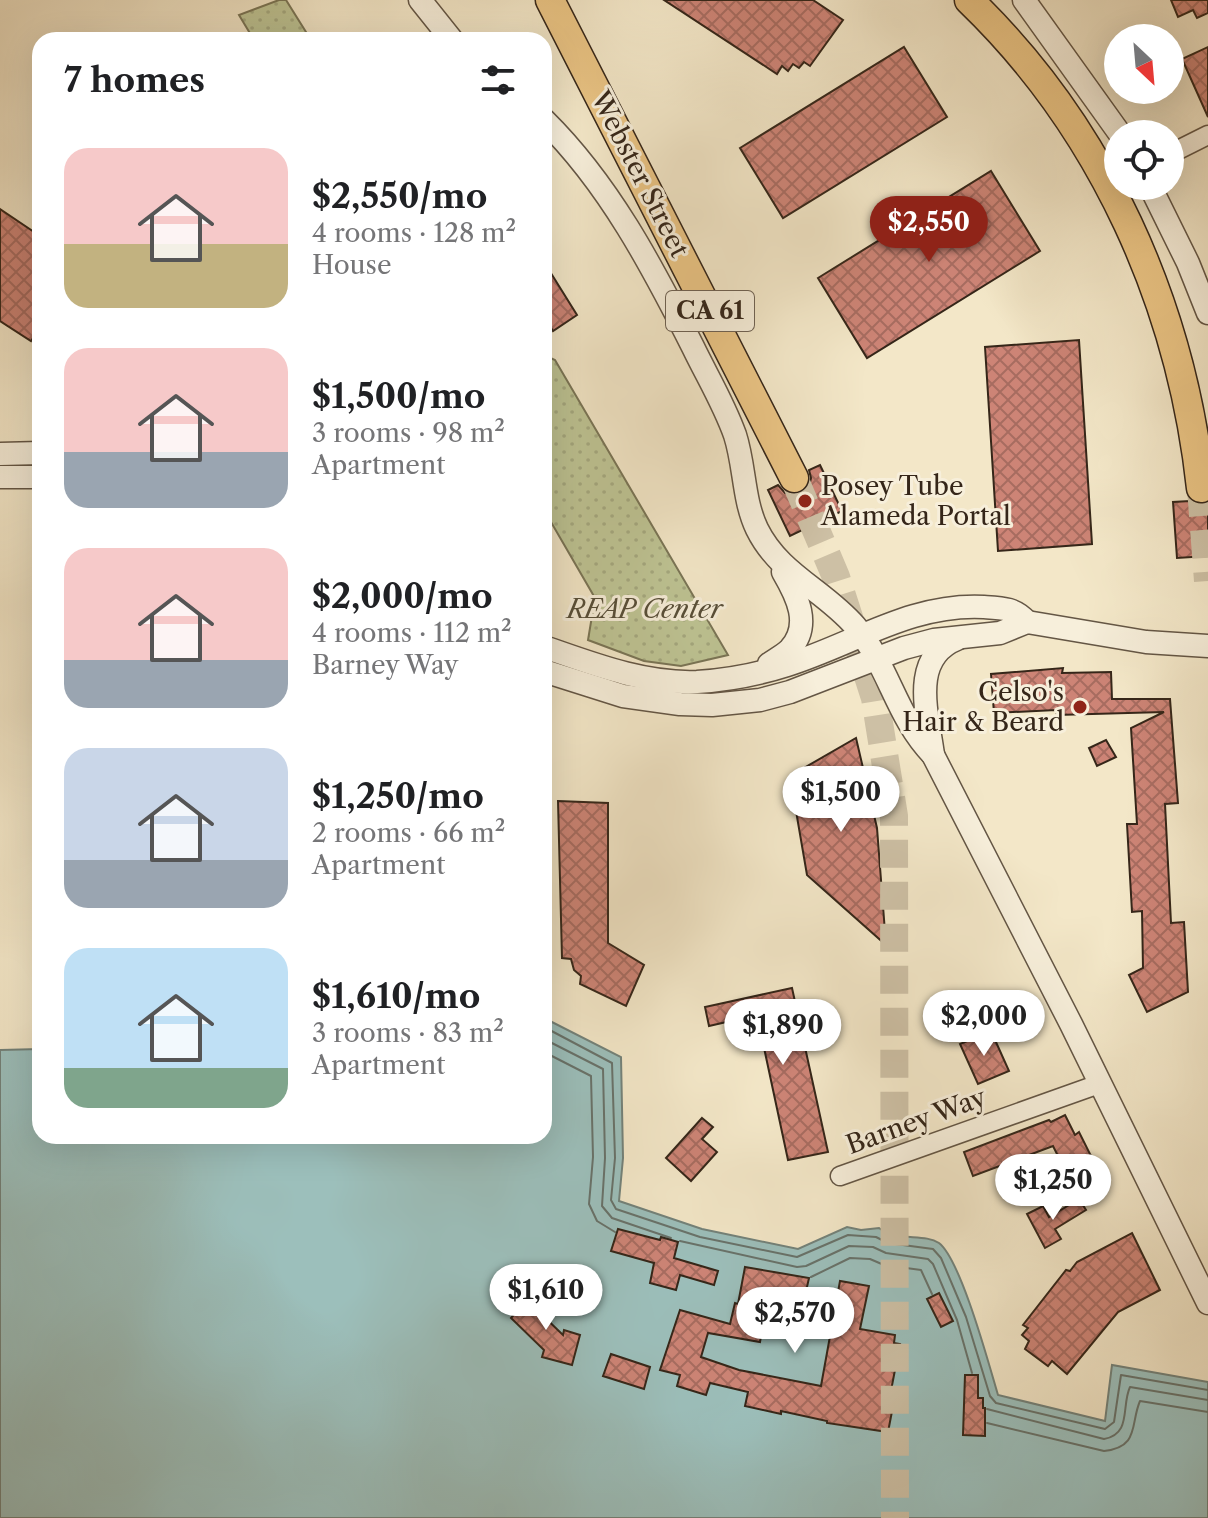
<!DOCTYPE html>
<meta charset="utf-8">
<style>
body{margin:0;font-family:"Libre Caslon Text",serif;background:#f2f2f2;color:#202124;height:100vh;display:flex;flex-direction:column;font-size:30px;white-space:nowrap}
*{box-sizing:border-box;margin:0}
p{font-size:26px;color:#757577}
.icon{flex:none;width:44px;height:44px;fill:none;stroke:currentColor;stroke-width:2;stroke-linecap:round;stroke-linejoin:round}
.map{position:relative;flex:1;overflow:hidden}
.panel{position:absolute;left:32px;top:32px;width:520px;height:1112px;display:flex;flex-direction:column;background:#fff;border-radius:24px;box-shadow:0 8px 32px #0002}
.panel>*{flex:none}
.needle{width:52px;rotate:154deg}
.controls{position:absolute;left:1104px;top:24px;display:grid;gap:16px}
.controls a{display:grid;place-items:center;width:80px;height:80px;border-radius:50%;background:#fff;box-shadow:0 8px 32px #0002;font-size:40px}
.price{position:absolute;translate:-50% -68px;padding:0 18px;border-radius:28px;background:#fff;color:#222;font-size:26px;line-height:52px;filter:drop-shadow(0 2px 4px #0008)}
.price::after{content:'';position:absolute;left:50%;top:48px;width:24px;height:18px;margin-left:-12px;background:inherit;clip-path:polygon(0 0,100% 0,50% 100%)}
.price.selected{background:#8f2418;color:#fff}
ul{padding:0;list-style:none}
li{display:flex;align-items:center;gap:24px;height:200px;padding:0 32px}
li span{display:grid;place-items:center;flex:none;width:224px;height:160px;border-radius:24px;color:#555}
li>.icon{margin-inline-start:auto}
span .icon{width:96px;height:96px;fill:#fffc;stroke-width:1}
li b{font-size:34px}
h2{display:flex;justify-content:space-between;align-items:center;height:96px;padding:0 32px;font-size:34px}
.map>svg:first-child{display:block}
.green{fill:url(#green-dots);stroke:#7a7556;stroke-width:2}
.water{fill:#9cbfbb;stroke:#73827a;stroke-width:2}
.lines{fill:none;stroke-linecap:round;stroke-linejoin:round}
.shore{stroke:#68726a;stroke-width:2}
.building{fill:url(#building-cross-hatch);stroke:#352619;stroke-width:2}
.primary-tunnel{stroke:#cdc0a5;stroke-width:28;stroke-dasharray:28 14;stroke-linecap:butt}
.minor-casing{stroke:#645645;stroke-width:21}
.tertiary-casing{stroke:#645645;stroke-width:25}
.primary-casing{stroke:#352619;stroke-width:31}
.minor{stroke:#f7efdb;stroke-width:18}
.tertiary{stroke:#f7efdb;stroke-width:22}
.primary{stroke:#eac484;stroke-width:28}
.poi-dot{fill:#8f2418;stroke:#f7efdb;stroke-width:3}
.labels{text-anchor:middle;stroke-width:6;stroke-linejoin:round;paint-order:stroke}
.shield{fill:#f7efdb;stroke:#6f6253;stroke-width:2}
.shield-label{font-size:24px;font-weight:bold;fill:#352619}
.street-label{font-size:26px;fill:#352619;stroke:#f7efdb}
.poi-label{font-size:26px;fill:#352619;stroke:#f7efdb;text-anchor:start}
.park-label{font-size:26px;font-style:italic;fill:#574e38;stroke:#f7efdb}
</style>
<div class="map">
<svg width="1208" height="1518" viewBox="0 0 1208 1518">
<defs>
<pattern id="green-dots" width="8" height="8" patternUnits="userSpaceOnUse" patternTransform="scale(2)"><rect width="8" height="8" fill="#bec494"/><path d="M2 2h.1M6 6h.1" fill="none" stroke="#a4a87f" stroke-width="1.8" stroke-linecap="round"/></pattern>
<pattern id="building-cross-hatch" width="8" height="8" patternUnits="userSpaceOnUse" patternTransform="scale(2)"><rect width="8" height="8" fill="#cd8476"/><path d="M0 0l8 8M0 8l8-8" fill="none" stroke="#a76c60"/></pattern>
</defs>
<rect width="100%" height="100%" fill="#f3e7c8"/>
<filter id="stains"><feTurbulence type="fractalNoise" baseFrequency=".0025" numOctaves="4"/><feColorMatrix values="0 0 0 0 .2 0 0 0 0 .09 0 0 0 0 .02 0 0 0 .5 -.17"/></filter>
<radialGradient id="worn" r=".72"><stop offset=".6" stop-color="#630" stop-opacity="0"/><stop offset="1" stop-color="#630" stop-opacity=".3"/></radialGradient>
<!-- green -->
<g class="green">
<polygon points="279,0 286,0 311,40 254,40 239,15"/>
<polygon points="544,355 555,360 728,655 681,666 644,661 588,640 595,598 544,510"/>
</g>
<!-- water -->
<path class="water" d="M544,1018l77,39 2,101 -4,43 83,28 96,20 49,-22 14,3 18,-2c18,14 45,5 60,15 22,17 50,122 59,152l107,26 7,-56 96,17v136h-1208v-468l40,-1v87h504z"/>
<g class="lines">
<!-- shore -->
<g class="shore">
<polyline points="544,1027 612,1063 615,1158 611,1200 616,1209 700,1237 797,1257 848,1235 876,1237 888,1243 933,1249 941,1258 966,1317 990,1396 996,1403 1105,1429 1114,1422 1121,1375 1208,1390"/>
<polyline points="544,1039 603,1069 605,1158 602,1206 612,1218 671,1238"/>
<polyline points="544,1052 591,1076 593,1157 589,1204 597,1221 615,1232"/>
<polyline points="680,1241 797,1267 806,1266 849,1246 873,1247 886,1253 928,1259 933,1264 957,1320 972,1373"/>
<polyline points="811,1277 850,1258 870,1259 884,1265 921,1270 932,1294"/>
<path d="M987,1409l117,30c28,-5 17,-33 26,-52l78,13"/>
<path d="M987,1423l117,28c36,-4 26,-27 36,-50l68,11"/>
</g>
</g>
<!-- building -->
<g class="building">
<polygon points="664,0 813,0 843,20 810,66 804,62 799,68 793,64 788,71 782,66 777,74"/>
<polygon points="1171,0 1208,0 1208,13 1197,18 1193,10 1178,17"/>
<polygon points="904,47 947,117 783,218 740,148"/>
<polygon points="1208,47 1208,117 1182,59"/>
<polygon points="991,171 1040,251 867,358 818,278"/>
<polygon points="0,209 40,236 40,327 31,341 0,321"/>
<polygon points="544,262 577,315 553,331 544,317"/>
<polygon points="1079,340 1092,544 998,551 985,347"/>
<polygon points="820,465 842,511 790,536 768,490 778,485 785,493 801,493 809,487 811,478 809,470"/>
<polygon points="1190,501 1196,504 1208,503 1208,556 1177,558 1173,502"/>
<polygon points="1063,668 1062,673 1111,672 1112,699 1170,699 1178,803 1165,804 1171,923 1184,922 1188,992 1147,1012 1129,975 1143,968 1142,911 1132,912 1127,824 1137,824 1131,728 1164,712 1057,715 1056,710 994,713 991,674"/>
<polygon points="856,738 877,828 886,945 807,875 790,776"/>
<polygon points="1106,740 1116,757 1097,766 1089,748"/>
<polygon points="558,801 608,803 608,943 644,965 626,1006 580,984 581,976 574,970 571,959 562,958"/>
<polygon points="792,988 828,1152 788,1160 757,1015 709,1026 705,1007"/>
<polygon points="991,1031 1009,1071 978,1084 960,1044"/>
<polygon points="1065,1115 1075,1135 1079,1132 1098,1170 1072,1184 1053,1146 973,1176 964,1152 1049,1120 1051,1122"/>
<polygon points="702,1118 713,1127 702,1139 717,1152 691,1181 666,1158"/>
<polygon points="1079,1199 1086,1210 1055,1229 1061,1239 1045,1248 1027,1214 1043,1206 1049,1217"/>
<polygon points="618,1229 660,1240 661,1237 678,1242 674,1258 718,1271 714,1285 680,1275 676,1290 650,1283 654,1263 611,1251"/>
<polygon points="1132,1233 1160,1290 1118,1312 1067,1374 1052,1361 1048,1366 1025,1349 1029,1341 1022,1335 1028,1328 1023,1325 1066,1270 1070,1271 1077,1262"/>
<polygon points="745,1267 809,1278 802,1309 800,1309 795,1327 764,1320 760,1342 708,1333 701,1357 739,1370 821,1386 840,1281 869,1286 860,1329 895,1335 894,1343 900,1344 889,1401 894,1401 888,1432 827,1423 827,1421 781,1411 781,1414 745,1406 748,1392 710,1383 706,1395 677,1386 680,1375 660,1370 680,1310 730,1324 735,1303 738,1304"/>
<polygon points="534,1292 545,1300 536,1309 563,1335 564,1330 580,1335 572,1365 542,1357 544,1350 511,1318"/>
<polygon points="939,1293 953,1321 941,1327 927,1299"/>
<polygon points="611,1354 650,1367 644,1389 603,1376"/>
<polygon points="965,1375 978,1375 978,1398 983,1398 983,1408 985,1408 985,1436 963,1435"/>
</g>
<g class="lines">
<!-- primary-tunnel -->
<g class="primary-tunnel">
<polyline points="794,478 836,577 875,698 894,816 895,1518"/>
<polyline points="1201,488 1208,581"/>
</g>
<defs>
<g id="minor">
<polyline points="1170,154 1208,135"/>
<polyline points="840,1176 1099,1084"/>
</g>
<g id="tertiary">
<polyline points="420,0 452,40"/>
<polyline points="1024,0 1120,134"/>
<path d="M544,120c65,64 108,146 149,227 14,29 31,57 42,88 10,31 8,65 22,94 22,45 67,61 98,97 34,40 41,91 78,129l138,269 137,279"/>
<polyline points="1150,186 1188,263 1208,313"/>
<polyline points="0,454 40,453"/>
<polyline points="0,477 40,477"/>
<path d="M544,647c49,17 100,37 153,35 30,-2 62,-8 90,-17 67,-21 124,-62 197,-58 18,1 31,1 43,15"/>
<path d="M769,664c7,-5 15,-9 21,-15 22,-24 7,-53 -7,-77"/>
<polyline points="544,671 623,696 680,704 712,705 760,700 790,692 904,648 934,640 1000,633 1027,622 1146,642 1208,646"/>
<path d="M933,755c-5,-40 -24,-97 24,-116"/>
</g>
<g id="primary">
<polyline points="550,0 794,478"/>
<path d="M969,0c134,129 212,304 232,488"/>
</g>
</defs>
<!-- minor casing -->
<use href="#minor" class="minor-casing"/>
<!-- tertiary casing -->
<use href="#tertiary" class="tertiary-casing"/>
<!-- primary casing -->
<use href="#primary" class="primary-casing"/>
<!-- minor -->
<use href="#minor" class="minor"/>
<!-- tertiary -->
<use href="#tertiary" class="tertiary"/>
<!-- primary -->
<use href="#primary" class="primary"/>
</g>
<!-- markers -->
<g class="poi-dot">
<circle cx="805" cy="501" r="8"/>
<circle cx="1080" cy="707" r="8"/>
</g>
<g class="labels">
<!-- shield labels -->
<rect class="shield" x="666" y="291" width="88" height="40" rx="6"/>
<g class="shield-label">
<text x="710" y="319">CA 61</text>
</g>
<!-- street labels -->
<g class="street-label">
<text transform="translate(640 174) rotate(63)" y="9">Webster Street</text>
<text transform="translate(916 1121) rotate(-20)" y="9">Barney Way</text>
</g>
<!-- poi labels -->
<g class="poi-label">
<text x="821" y="495">Posey Tube<tspan x="821" dy="30">Alameda Portal</tspan></text>
<text x="1064" y="701" text-anchor="end">Celso's<tspan x="1064" dy="30">Hair &amp; Beard</tspan></text>
</g>
<!-- park labels -->
<g class="park-label">
<text x="645" y="618">REAP Center</text>
</g>
</g>
<rect width="100%" height="100%" filter="url(#stains)"/>
<rect width="100%" height="100%" fill="url(#worn)"/>
</svg>
<div class="controls">
<a><svg class="needle" viewBox="-14 -14 28 28"><path d="M0-13l5 13h-10z" fill="#e53935"/><path d="M0 13l5-13h-10z" fill="#757577"/></svg></a>
<a><svg class="icon" aria-label="locate" viewBox="0 0 24 24"><circle cx="12" cy="12" r="6"/><path d="M12 2v4M12 18v4M2 12h4M18 12h4"/></svg></a>
</div>
<b class="price selected" style="left:929px;top:264px">$2,550</b>
<b class="price" style="left:841px;top:834px">$1,500</b>
<b class="price" style="left:984px;top:1058px">$2,000</b>
<b class="price" style="left:783px;top:1067px">$1,890</b>
<b class="price" style="left:1053px;top:1222px">$1,250</b>
<b class="price" style="left:546px;top:1332px">$1,610</b>
<b class="price" style="left:795px;top:1355px">$2,570</b>
<section class="panel">
<h2>7 homes<svg class="icon" aria-label="filters" viewBox="0 0 24 24"><path d="M4 7h16M4 17h16"/><circle cx="9" cy="7" r="2"/><circle cx="15" cy="17" r="2"/></svg></h2>
<ul>
<li><span style="background:linear-gradient(#f6c9c9 60%,#c2b280 0)"><svg class="icon" aria-label="home" viewBox="0 0 24 24"><path d="M3 11l9-7 9 7M6 9v11h12V9"/></svg></span><div><b>$2,550/mo</b><p>4 rooms · 128 m²</p><p>House</p></div></li>
<li><span style="background:linear-gradient(#f6c9c9 65%,#9aa5b1 0)"><svg class="icon" aria-label="home" viewBox="0 0 24 24"><path d="M3 11l9-7 9 7M6 9v11h12V9"/></svg></span><div><b>$1,500/mo</b><p>3 rooms · 98 m²</p><p>Apartment</p></div></li>
<li><span style="background:linear-gradient(#f6c9c9 70%,#9aa5b1 0)"><svg class="icon" aria-label="home" viewBox="0 0 24 24"><path d="M3 11l9-7 9 7M6 9v11h12V9"/></svg></span><div><b>$2,000/mo</b><p>4 rooms · 112 m²</p><p>Barney Way</p></div></li>
<li><span style="background:linear-gradient(#c9d6e8 70%,#9aa5b1 0)"><svg class="icon" aria-label="home" viewBox="0 0 24 24"><path d="M3 11l9-7 9 7M6 9v11h12V9"/></svg></span><div><b>$1,250/mo</b><p>2 rooms · 66 m²</p><p>Apartment</p></div></li>
<li><span style="background:linear-gradient(#bfe0f5 75%,#7fa58c 0)"><svg class="icon" aria-label="home" viewBox="0 0 24 24"><path d="M3 11l9-7 9 7M6 9v11h12V9"/></svg></span><div><b>$1,610/mo</b><p>3 rooms · 83 m²</p><p>Apartment</p></div></li>
</ul>
</section>
</div>
